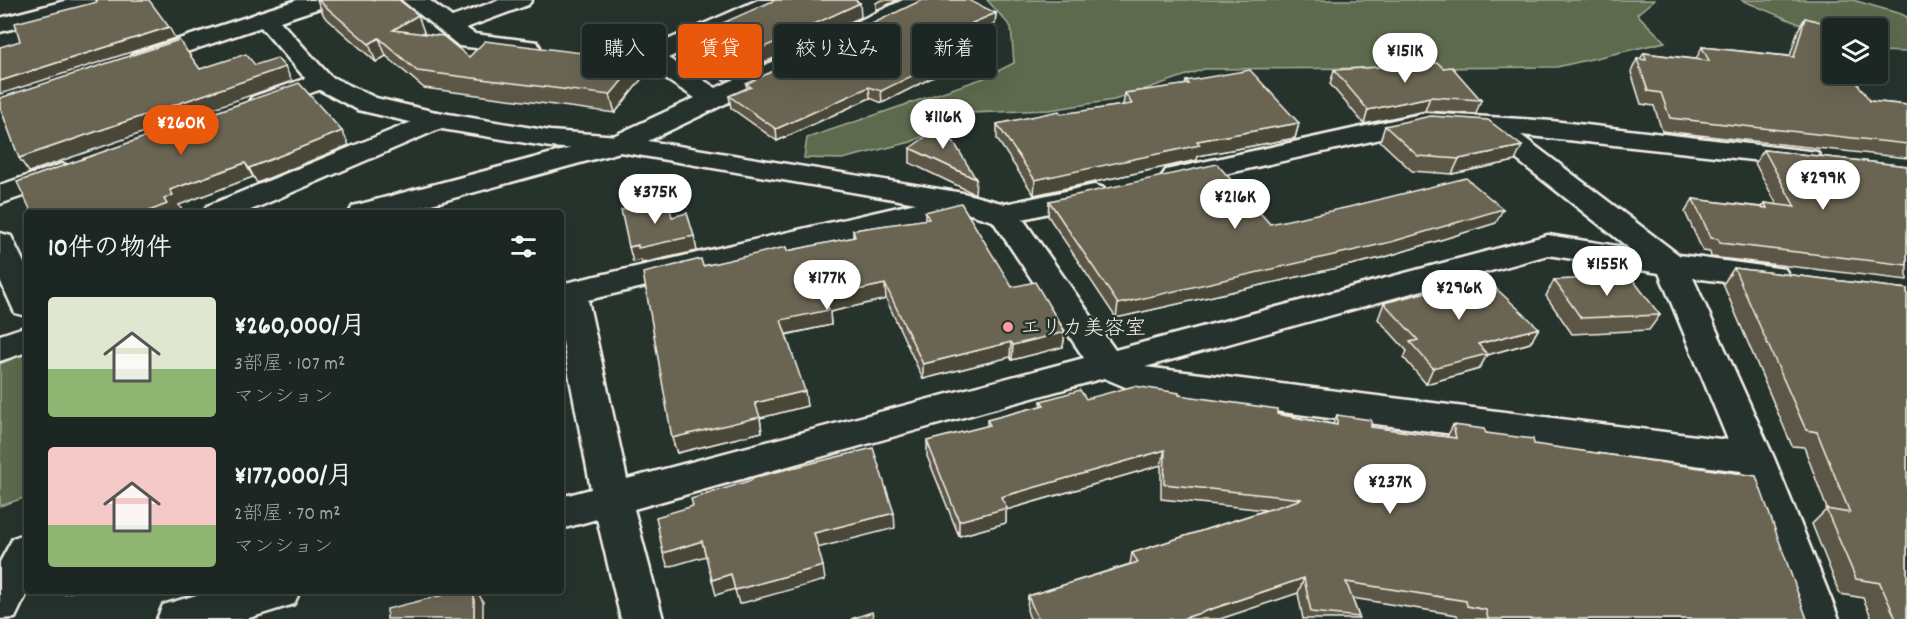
<!DOCTYPE html>
<html lang="ja">
<meta charset="utf-8">
<style>
body{margin:0;font-family:Dekko,"Klee One",sans-serif;background:#252e2a;color:#f1f3f6;height:100vh;display:flex;flex-direction:column;font-size:22px;white-space:nowrap}
*{box-sizing:border-box;margin:0}
p{font-size:20px;color:#a0a5a5}
.icon{flex:none;width:33px;height:33px;fill:none;stroke:currentColor;stroke-width:2;stroke-linecap:round;stroke-linejoin:round}
.map{position:relative;flex:1;overflow:hidden}
.side{position:absolute;left:24px;top:210px;width:540px;height:384px;display:flex;flex-direction:column;background:#1c2622;border-radius:6px;box-shadow:0 6px 24px #0002,0 0 0 2px #3a4340}
.side>*{flex:none}
.guide{position:absolute;left:582px;top:24px;width:570px;height:54px;display:flex;gap:12px}
.buttons{position:absolute;left:1822px;top:18px;display:grid;gap:12px}
.buttons a{display:grid;place-items:center;width:66px;height:66px;border-radius:6px;background:#1c2622;box-shadow:0 6px 24px #0002,0 0 0 2px #3a4340;font-size:30px}
.price{position:absolute;translate:-50% -51px;padding:0 14px;border-radius:21px;background:#fff;color:#222;font-size:20px;line-height:39px;filter:drop-shadow(0 2px 3px #0008)}
.price::after{content:'';position:absolute;left:50%;top:36px;width:18px;height:14px;margin-left:-9px;background:inherit;clip-path:polygon(0 0,100% 0,50% 100%)}
.price.active{background:#ea580c;color:#fff}
ul{padding:0;list-style:none}
li{display:flex;align-items:center;gap:18px;height:150px;padding:0 24px}
li span{display:grid;place-items:center;flex:none;width:168px;height:120px;border-radius:6px;color:#555}
li>.icon{margin-inline-start:auto}
span .icon{width:72px;height:72px;fill:#fffc;stroke-width:1}
li b{font-size:26px}
h2{display:flex;justify-content:space-between;align-items:center;height:72px;padding:0 24px;font-size:26px}
.pill{padding:0 21px;border-radius:6px;background:#1c2622;box-shadow:0 6px 24px #0002,0 0 0 2px #3a4340;font-size:21px;line-height:54px}
.pill.active{background:#ea580c;color:#fff}
.map>svg:first-child{display:block}
.green{fill:#5d6b4d;stroke:#a8ae9a;stroke-width:1.5}
.lines{fill:none;stroke-linecap:round;stroke-linejoin:round}
.street-casing{stroke:#f4f1e8;stroke-width:5}
.secondary-casing{stroke:#f4f1e8;stroke-width:5}
.street{fill:#26332d;fill-rule:evenodd}
.secondary{fill:#26332d;fill-rule:evenodd}
.wall{fill:#5b5747;stroke:#f4f1e8;stroke-width:1.5}
.shaded-wall{fill:#4a4739;stroke:#f4f1e8;stroke-width:1.5}
.building{fill:#6a6552;stroke:#f4f1e8;stroke-width:1.5}
.poi-dot{fill:#ff9aa2;stroke:#26332d;stroke-width:2}
.labels{text-anchor:middle;stroke-width:5;stroke-linejoin:round;paint-order:stroke}
.poi-label{font-size:21px;fill:#f4f1e8;stroke:#26332d;text-anchor:start}
</style>
<div class="map">
<svg width="1907" height="619" viewBox="0 0 1907 619">
<rect width="100%" height="100%" fill="#26332d"/>
<filter id="ink" filterUnits="userSpaceOnUse"><feTurbulence type="fractalNoise" baseFrequency=".0167" numOctaves="2"/><feDisplacementMap in="SourceGraphic" scale="12" xChannelSelector="R" yChannelSelector="G"/><feConvolveMatrix kernelMatrix="1 2 1 2 8 2 1 2 1" color-interpolation-filters="sRGB"/></filter>
<g filter="url(#ink)">
<!-- green -->
<g class="green">
<polygon points="987,0 1654,0 1637,14 1665,42 1557,67 1204,69 1114,100 1049,110 970,113 911,142 842,159 804,158 807,138 984,78 1014,63 1011,27"/>
<polygon points="1741,0 1853,0 1901,14 1907,17 1907,52 1878,51 1878,28 1833,28 1833,38"/>
<polygon points="27,352 27,497 0,506 0,364"/>
</g>
<g class="lines">
<defs>
<g id="street">
<polygon points="69,0 108,0 104,5 0,32 0,18"/>
<polygon points="402,0 429,0 452,17 499,0 532,0 528,5 466,28 475,34 537,42 540,47 537,52 528,54 459,46"/>
<path d="M758,0h31l-4,5 -117,53 48,30 187,-88h31l-4,5 -282,136 315,52 42,11 89,-19 10,3 5,6 -5,6 -81,19 92,131 433,-115 81,13 -146,-115 -58,-4 -249,56 -10,-3 -4,-6 4,-6 259,-57 127,8 265,31 4,6 -4,6 -10,2 -286,-31 158,120 106,14 5,8 -5,8 -11,3 -81,-10 81,180 65,161h-42l-56,-148 -599,-77 -38,-16 -470,131 29,110h-42l-24,-100 -36,10v-32l30,-8 -30,-157v-48l355,-81 -296,-51 -221,61h-50l4,-7 256,-68 86,-40 -48,-31 -6,2 -56,-9 -3,-5 3,-5 9,-2 44,5zM960,211l33,10 91,137 -457,121 -39,-179zM1548,255l111,18 69,167 -583,-73z"/>
<polygon points="265,11 273,13 277,18 273,23 151,64 142,66 133,64 130,59 133,54"/>
<polygon points="321,73 330,76 334,81 330,86 261,111 252,109 248,103 252,97"/>
<polygon points="436,112 446,114 449,120 446,126 244,213 203,213 207,206"/>
<polygon points="62,164 72,167 76,173 72,179 0,204 0,185"/>
<polygon points="0,233 11,236 27,269 27,316 15,313 0,280"/>
<polygon points="27,326 27,352 0,361 0,335"/>
<polygon points="27,533 28,591 15,618 0,619 0,562 13,538"/>
<polygon points="210,591 300,591 294,604 246,619 157,619 163,605"/>
</g>
<polygon id="secondary" points="297,0 333,0 329,5 280,21 330,76 376,98 436,112 550,131 619,136 629,138 633,144 629,150 619,152 550,147 436,128 358,110 312,86 253,18 257,13"/>
</defs>
<!-- street casing -->
<use href="#street" class="street-casing"/>
<!-- secondary casing -->
<use href="#secondary" class="secondary-casing"/>
<!-- street -->
<use href="#street" class="street"/>
<!-- secondary -->
<use href="#secondary" class="secondary"/>
</g>
<!-- wall -->
<g class="wall">
<polygon points="317,0 399,0 424,32 423,33 469,57 639,60 643,77 615,113 424,88 386,56 376,62 324,16"/>
<polygon points="996,13 995,24 983,29 989,44 979,48 979,54 882,103 870,98 777,141 731,108 729,96 747,88 746,84"/>
<polygon points="861,17 725,81 684,56 682,41"/>
<polygon points="1805,18 1833,28 1833,74 1870,101 1907,105 1907,158 1662,131 1654,106 1641,104 1631,72 1637,59 1640,59 1644,53 1696,59 1702,47 1790,56 1798,30"/>
<polygon points="1443,68 1481,100 1476,114 1425,111 1364,124 1330,84 1334,70"/>
<polygon points="1186,81 1299,123 1295,138 1198,156 1197,160 1034,195 997,139 997,124 1123,105 1125,93 1185,85"/>
<polygon points="1385,126 1515,161 1452,174 1412,171 1380,141"/>
<polygon points="910,148 976,179 975,194 910,163"/>
<polygon points="1764,150 1907,166 1907,280 1711,257 1710,252 1703,251 1685,212 1693,199 1762,207 1765,203 1777,205 1755,163"/>
<polygon points="1049,201 1270,224 1496,223 1385,257 1116,318 1048,216"/>
<polygon points="925,212 1065,332 1063,347 1012,360 1010,357 923,379 886,299 830,312 831,325 786,335 807,406 760,418 762,432 677,453 672,438 703,266 787,251 853,238 853,230 925,220"/>
<polygon points="1734,268 1907,289 1907,619 1872,619 1863,598 1840,594 1812,524 1827,509 1804,447 1792,446 1723,284"/>
<polygon points="1554,280 1660,315 1649,330 1572,334 1546,296"/>
<polygon points="1462,289 1539,328 1530,343 1487,355 1479,369 1426,384 1404,358 1407,351 1378,319 1384,303"/>
<polygon points="1179,395 1333,424 1337,415 1371,427 1447,437 1453,425 1486,433 1534,444 1807,619 1458,619 1457,615 1352,598 1359,617 1358,619 1303,619 1298,593 1220,619 1030,619 1027,610 1028,596 1130,564 1132,553 1266,510 1161,499 1161,465 1006,510 1006,523 959,536 927,456 927,441 987,426 987,420 1041,406 1041,401"/>
</g>
<!-- shaded-wall -->
<g class="shaded-wall">
<polygon points="881,0 898,0 876,10 876,3"/>
<polygon points="860,3 861,17 725,81 723,66"/>
<polygon points="996,13 995,24 971,34 972,23"/>
<polygon points="418,15 424,32 400,47 393,30"/>
<polygon points="169,27 175,38 0,94 0,81"/>
<polygon points="989,32 989,44 979,48 979,54 882,103 881,91 974,39"/>
<polygon points="379,38 386,56 376,62 369,44"/>
<polygon points="639,60 643,77 615,113 610,95"/>
<polygon points="285,67 292,81 29,172 19,158"/>
<polygon points="869,87 870,98 777,141 776,129"/>
<polygon points="1430,97 1425,111 1364,124 1368,110"/>
<polygon points="1299,123 1295,138 1198,156 1197,160 1034,195 1035,180 1197,141"/>
<polygon points="342,131 349,145 257,183 249,168"/>
<polygon points="1522,146 1515,161 1452,174 1459,159"/>
<polygon points="245,163 253,177 179,205 182,210 174,213 144,213 164,199 170,190"/>
<polygon points="1503,209 1496,223 1385,257 1116,318 1118,304"/>
<polygon points="694,236 697,251 642,263 641,260 633,262 629,247"/>
<polygon points="885,284 886,299 830,312 831,325 783,335 781,320 825,297"/>
<polygon points="1539,328 1530,343 1487,355 1479,369 1426,384 1433,368 1478,344"/>
<polygon points="1065,332 1063,347 1012,360 1013,345"/>
<polygon points="1011,342 1010,357 923,379 923,364"/>
<polygon points="805,391 807,406 760,418 762,432 677,453 672,438 755,403"/>
<polygon points="1165,450 1161,465 1006,510 1006,523 959,536 959,521 1001,497"/>
<polygon points="894,513 895,528 817,548 814,533"/>
<polygon points="702,541 706,556 668,567 663,553"/>
<polygon points="823,566 825,580 739,604 735,590"/>
<polygon points="731,574 735,589 716,595 712,580"/>
<polygon points="1304,578 1298,593 1220,619 1182,619"/>
<polygon points="59,591 76,591 63,594"/>
<polygon points="474,591 477,591 483,602 483,619 474,619"/>
</g>
<!-- building -->
<g class="building">
<polygon points="96,0 149,0 169,27 0,81 0,47 20,41 15,23 97,2"/>
<polygon points="318,0 399,0 418,15 393,30 443,36 469,57 485,41 639,60 610,95 417,71 379,38 369,44"/>
<polygon points="775,0 855,0 860,3 723,66 682,41"/>
<polygon points="922,0 968,0 996,13 972,23 989,32 974,39 980,43 881,91 869,87 776,129 729,96 751,87 746,84"/>
<polygon points="1805,18 1841,27 1841,28 1833,28 1833,74 1851,74 1870,101 1907,105 1907,144 1670,118 1661,93 1648,91 1637,59 1646,60 1644,53 1709,61 1702,47 1794,57"/>
<polygon points="179,40 200,69 246,54 255,65 277,58 285,67 19,158 0,107 0,98"/>
<polygon points="1438,63 1443,68 1452,67 1481,100 1430,97 1368,110 1334,70"/>
<polygon points="1250,70 1299,123 1197,141 1200,145 1035,180 997,124 1059,111 1061,114 1132,104 1125,93 1189,84 1186,81"/>
<polygon points="299,83 342,131 249,168 245,163 170,190 173,195 164,199 167,204 144,213 32,213 17,182"/>
<polygon points="1431,116 1488,120 1522,146 1459,159 1418,156 1385,126"/>
<polygon points="943,124 976,179 910,148"/>
<polygon points="1764,150 1907,166 1907,265 1720,243 1718,239 1711,238 1693,199 1767,208 1765,203 1795,207"/>
<polygon points="1217,164 1270,224 1349,207 1466,178 1503,209 1391,242 1118,304 1049,201"/>
<polygon points="668,201 672,217 687,213 694,236 638,248 638,245 629,247 621,210"/>
<polygon points="961,203 1012,287 1035,282 1065,332 1013,345 1011,342 923,364 885,284 825,297 829,310 781,320 805,391 755,403 760,417 672,438 643,273 701,259 703,266 786,247 787,251 855,237 853,230 929,219 925,212"/>
<polygon points="1734,268 1907,289 1907,619 1896,619 1880,583 1856,579 1826,509 1850,513 1817,432 1806,430"/>
<polygon points="1630,276 1660,315 1581,318 1554,280"/>
<polygon points="1489,282 1539,328 1478,344 1487,354 1433,368 1410,342 1418,340 1384,303 1458,284 1462,289"/>
<polygon points="1134,386 1179,393 1179,395 1277,409 1277,414 1337,425 1337,415 1371,420 1371,427 1456,438 1453,425 1484,429 1486,433 1533,439 1534,444 1756,476 1807,619 1488,619 1486,610 1467,606 1466,601 1346,582 1359,617 1311,612 1304,578 1182,619 1038,619 1028,596 1138,562 1132,553 1302,499 1164,484 1165,450 1001,497 1007,508 959,521 927,441 990,425 987,420 1044,405 1041,401 1080,390 1086,399"/>
<polygon points="873,448 894,513 814,533 823,566 735,590 731,574 712,580 702,541 663,553 656,517 693,506 691,499 752,480 752,478"/>
<polygon points="459,591 474,591 474,619 387,619 387,609"/>
<polygon points="872,612 874,619 851,619"/>
</g>
</g>
<!-- markers -->
<circle class="poi-dot" cx="1008" cy="327" r="6"/>
<g class="labels">
<!-- poi labels -->
<g class="poi-label">
<text x="1020" y="334">エリカ美容室</text>
</g>
</g>
</svg>
<div class="buttons">
<a><svg class="icon" aria-label="layers" viewBox="0 0 24 24"><path d="M12 4l9 5-9 5-9-5zM3 14l9 5 9-5"/></svg></a>
</div>
<b class="price" style="left:1405px;top:84px">¥151K</b>
<b class="price" style="left:943px;top:150px">¥116K</b>
<b class="price active" style="left:181px;top:156px">¥260K</b>
<b class="price" style="left:1823px;top:211px">¥299K</b>
<b class="price" style="left:655px;top:225px">¥375K</b>
<b class="price" style="left:1235px;top:230px">¥216K</b>
<b class="price" style="left:1607px;top:297px">¥155K</b>
<b class="price" style="left:827px;top:311px">¥177K</b>
<b class="price" style="left:1459px;top:321px">¥296K</b>
<b class="price" style="left:1390px;top:515px">¥237K</b>
<div class="guide">
<a class="pill">購入</a>
<a class="pill active">賃貸</a>
<a class="pill">絞り込み</a>
<a class="pill">新着</a>
</div>
<section class="side">
<h2>10件の物件<svg class="icon" aria-label="filters" viewBox="0 0 24 24"><path d="M4 7h16M4 17h16"/><circle cx="9" cy="7" r="2"/><circle cx="15" cy="17" r="2"/></svg></h2>
<ul>
<li><span style="background:linear-gradient(#dfe7d0 60%,#8fb573 0)"><svg class="icon" aria-label="home" viewBox="0 0 24 24"><path d="M3 11l9-7 9 7M6 9v11h12V9"/></svg></span><div><b>¥260,000/月</b><p>3部屋 · 107 m²</p><p>マンション</p></div></li>
<li><span style="background:linear-gradient(#f6c9c9 65%,#8fb573 0)"><svg class="icon" aria-label="home" viewBox="0 0 24 24"><path d="M3 11l9-7 9 7M6 9v11h12V9"/></svg></span><div><b>¥177,000/月</b><p>2部屋 · 70 m²</p><p>マンション</p></div></li>
</ul>
</section>
</div>
